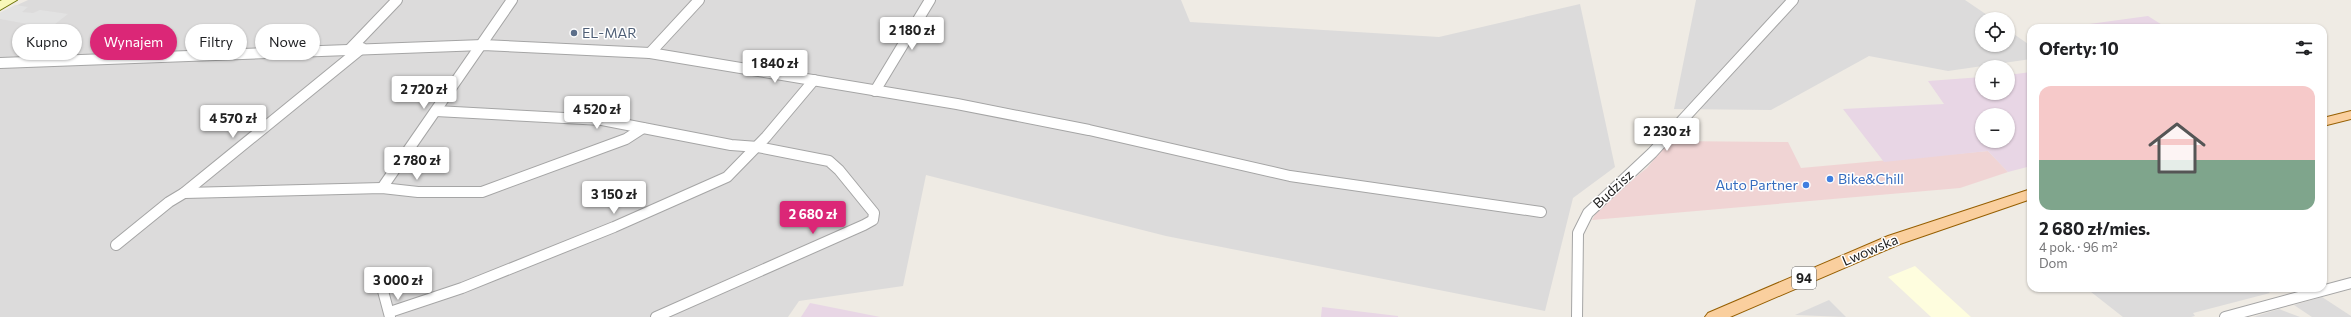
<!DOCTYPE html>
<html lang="pl">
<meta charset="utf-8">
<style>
body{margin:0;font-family:Commissioner,sans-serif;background:#f2f2f2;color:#202124;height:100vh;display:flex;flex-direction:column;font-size:15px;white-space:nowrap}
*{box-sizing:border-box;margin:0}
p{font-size:13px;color:#757577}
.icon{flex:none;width:22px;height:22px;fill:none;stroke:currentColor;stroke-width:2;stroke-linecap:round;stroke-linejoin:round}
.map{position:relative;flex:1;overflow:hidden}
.side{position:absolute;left:2027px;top:24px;width:300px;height:268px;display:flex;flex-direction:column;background:#fff;border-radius:12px;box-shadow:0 1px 3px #0004}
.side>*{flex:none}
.guide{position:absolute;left:12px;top:24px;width:380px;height:36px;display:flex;gap:8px}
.tools{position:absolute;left:1975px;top:12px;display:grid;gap:8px}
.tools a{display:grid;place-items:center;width:40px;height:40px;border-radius:50%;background:#fff;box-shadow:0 1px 3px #0004;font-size:20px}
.price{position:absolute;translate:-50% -34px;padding:0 9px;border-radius:4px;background:#fff;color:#222;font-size:13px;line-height:26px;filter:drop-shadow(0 1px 2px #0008)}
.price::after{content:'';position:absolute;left:50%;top:24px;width:12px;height:9px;margin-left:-6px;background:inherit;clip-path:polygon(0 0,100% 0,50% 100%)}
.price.selected{background:#db2777;color:#fff}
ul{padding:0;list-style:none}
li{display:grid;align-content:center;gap:8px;height:212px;padding:0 12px}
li+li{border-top:1px solid #e0e0e0}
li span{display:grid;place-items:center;height:124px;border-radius:12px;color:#555}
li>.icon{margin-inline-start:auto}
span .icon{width:72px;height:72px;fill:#fffc;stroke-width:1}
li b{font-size:17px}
h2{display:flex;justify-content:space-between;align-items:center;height:48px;padding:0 12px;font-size:17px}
.pill{padding:0 14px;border-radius:18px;background:#fff;box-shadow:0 1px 3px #0004;font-size:14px;line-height:36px}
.pill.selected{background:#db2777;color:#fff}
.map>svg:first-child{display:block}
.residential{fill:#dcdbdb}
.commercial{fill:#f0d4d4}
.industrial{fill:#e8d6e5;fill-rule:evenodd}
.education{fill:#fefdde}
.parking{fill:#e2e2e2}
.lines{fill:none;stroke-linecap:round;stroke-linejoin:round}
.street-casing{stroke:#a5a5a5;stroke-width:12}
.secondary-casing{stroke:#6c7406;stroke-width:2}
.primary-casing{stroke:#965f02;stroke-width:2}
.street{stroke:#fff;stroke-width:10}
.secondary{fill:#f8f8b9;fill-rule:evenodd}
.primary{fill:#facf9e;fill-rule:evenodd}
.service-dot{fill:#5c6f8a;stroke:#fff;stroke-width:1.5}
.shop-dot{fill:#3f7fe0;stroke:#fff;stroke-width:1.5}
.labels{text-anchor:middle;stroke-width:3;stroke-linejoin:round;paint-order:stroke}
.shield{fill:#fff;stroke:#626262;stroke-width:1}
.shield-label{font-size:13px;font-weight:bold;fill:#1e1e1e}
.service-label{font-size:14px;fill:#4e5e75;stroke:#fff;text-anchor:start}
.shop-label{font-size:14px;fill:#366cbe;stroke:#fff;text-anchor:start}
.street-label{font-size:14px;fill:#1e1e1e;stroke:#fff}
</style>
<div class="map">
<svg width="2351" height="317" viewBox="0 0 2351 317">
<rect width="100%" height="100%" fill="#efebe4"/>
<!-- residential -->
<g class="residential">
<polygon points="28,0 1181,0 1190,22 1439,37 1580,4 1615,167 1573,198 1545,311 1166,236 926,175 903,286 799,301 788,317 0,317 0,13"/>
<polygon points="1696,0 1965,0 1993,19 1982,19 1982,45 2008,45 2008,30 2031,46 2031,59 1948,71 1869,56 1771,110 1674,109"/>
<polygon points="2086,288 2263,288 2270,293 2193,313 2195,316 2191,317 2123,317"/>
<polygon points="2322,297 2351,316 2351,317 2312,317 2294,305"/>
<polygon points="1829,300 1846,317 1795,315"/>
<polygon points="2279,309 2300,317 2253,317"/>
</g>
<!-- commercial -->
<polygon class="commercial" points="1669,141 1788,142 1801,168 1988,151 2008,172 1960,188 1592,220 1598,209 1610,197 1647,168"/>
<!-- industrial -->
<g class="industrial">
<polygon points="2148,16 2167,28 2085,28 2082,25"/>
<path d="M2031,72v94l-23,6 -20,-21 -104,11 -41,-53 101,-5 -16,-23 54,-4v16h26v-18zM1982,115h26v26h-26z"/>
<polygon points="810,303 880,317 801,317"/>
<polygon points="1322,307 1398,316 1398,317 1321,317"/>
</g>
<!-- education -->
<polygon class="education" points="1915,266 1971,317 1931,317 1888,277"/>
<!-- parking -->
<polygon class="parking" points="15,5 28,7 22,12 33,13 40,10 68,14 50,28 0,19 0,13"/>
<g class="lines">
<defs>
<g id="street">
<polyline points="350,49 397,0"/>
<polyline points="650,53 699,0"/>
<polyline points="0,63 483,45 650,53 957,104 1089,130 1290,176 1541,212"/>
<polyline points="875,91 930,0"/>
<polyline points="436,111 602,120 731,145 758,147 829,161 839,170 874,213 873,220 864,225 656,317"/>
<polyline points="382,188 512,0"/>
<polyline points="184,193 382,188 418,192 482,192 626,139 643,128"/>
<polyline points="116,245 169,202 184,193 362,48"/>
<polyline points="383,291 390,317"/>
<polyline points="390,312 462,288 614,227 727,177 766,137 814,80"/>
<polyline points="1577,317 1578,233 1588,213 1652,153 1793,0"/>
<polyline points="2225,317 2351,283"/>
</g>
<polygon id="secondary" points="2,0 17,0 0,10 0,1"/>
<g id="primary">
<polygon points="2351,111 2351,119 2323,126 2323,118"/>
<polygon points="2031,189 2031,199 1900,244 1730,317 1705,317 1708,313 1888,236"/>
</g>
</defs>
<!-- street casing -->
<use href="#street" class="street-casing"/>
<!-- secondary casing -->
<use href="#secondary" class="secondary-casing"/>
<!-- primary casing -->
<use href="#primary" class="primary-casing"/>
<!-- street -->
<use href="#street" class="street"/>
<!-- secondary -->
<use href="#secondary" class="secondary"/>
<!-- primary -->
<use href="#primary" class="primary"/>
</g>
<!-- markers -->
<circle class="service-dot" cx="574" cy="33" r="4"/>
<g class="shop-dot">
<circle cx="1830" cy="179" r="4"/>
<circle cx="1806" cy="185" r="4"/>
</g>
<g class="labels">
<!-- shield labels -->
<rect class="shield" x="1792" y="267" width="24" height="22" rx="3"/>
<g class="shield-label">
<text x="1804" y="283">94</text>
</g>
<!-- service labels -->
<g class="service-label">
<text x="582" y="38">EL-MAR</text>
</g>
<!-- shop labels -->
<g class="shop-label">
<text x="1838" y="184">Bike&amp;Chill</text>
<text x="1798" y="190" text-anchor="end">Auto Partner</text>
</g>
<!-- street labels -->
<g class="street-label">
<text transform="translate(1613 189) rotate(-43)" y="5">Budzisz</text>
<text transform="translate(1870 250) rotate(-23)" y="5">Lwowska</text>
</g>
</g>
</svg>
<div class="tools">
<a><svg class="icon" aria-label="locate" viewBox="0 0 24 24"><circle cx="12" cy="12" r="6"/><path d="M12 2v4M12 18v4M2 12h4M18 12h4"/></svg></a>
<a>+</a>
<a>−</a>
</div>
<b class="price" style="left:912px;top:51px">2 180 zł</b>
<b class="price" style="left:775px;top:84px">1 840 zł</b>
<b class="price" style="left:424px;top:110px">2 720 zł</b>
<b class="price" style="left:597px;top:130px">4 520 zł</b>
<b class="price" style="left:233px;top:139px">4 570 zł</b>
<b class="price" style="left:1667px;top:152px">2 230 zł</b>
<b class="price" style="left:417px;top:181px">2 780 zł</b>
<b class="price" style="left:614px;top:215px">3 150 zł</b>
<b class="price selected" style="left:813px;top:235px">2 680 zł</b>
<b class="price" style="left:398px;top:301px">3 000 zł</b>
<div class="guide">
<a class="pill">Kupno</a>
<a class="pill selected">Wynajem</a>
<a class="pill">Filtry</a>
<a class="pill">Nowe</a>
</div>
<section class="side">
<h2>Oferty: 10<svg class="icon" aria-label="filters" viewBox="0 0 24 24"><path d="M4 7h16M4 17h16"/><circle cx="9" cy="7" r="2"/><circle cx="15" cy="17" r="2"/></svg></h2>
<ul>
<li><span style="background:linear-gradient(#f6c9c9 60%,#7fa58c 0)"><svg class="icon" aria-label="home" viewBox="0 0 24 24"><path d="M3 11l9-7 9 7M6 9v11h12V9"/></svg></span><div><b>2 680 zł/mies.</b><p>4 pok. · 96 m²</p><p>Dom</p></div></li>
</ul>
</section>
</div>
